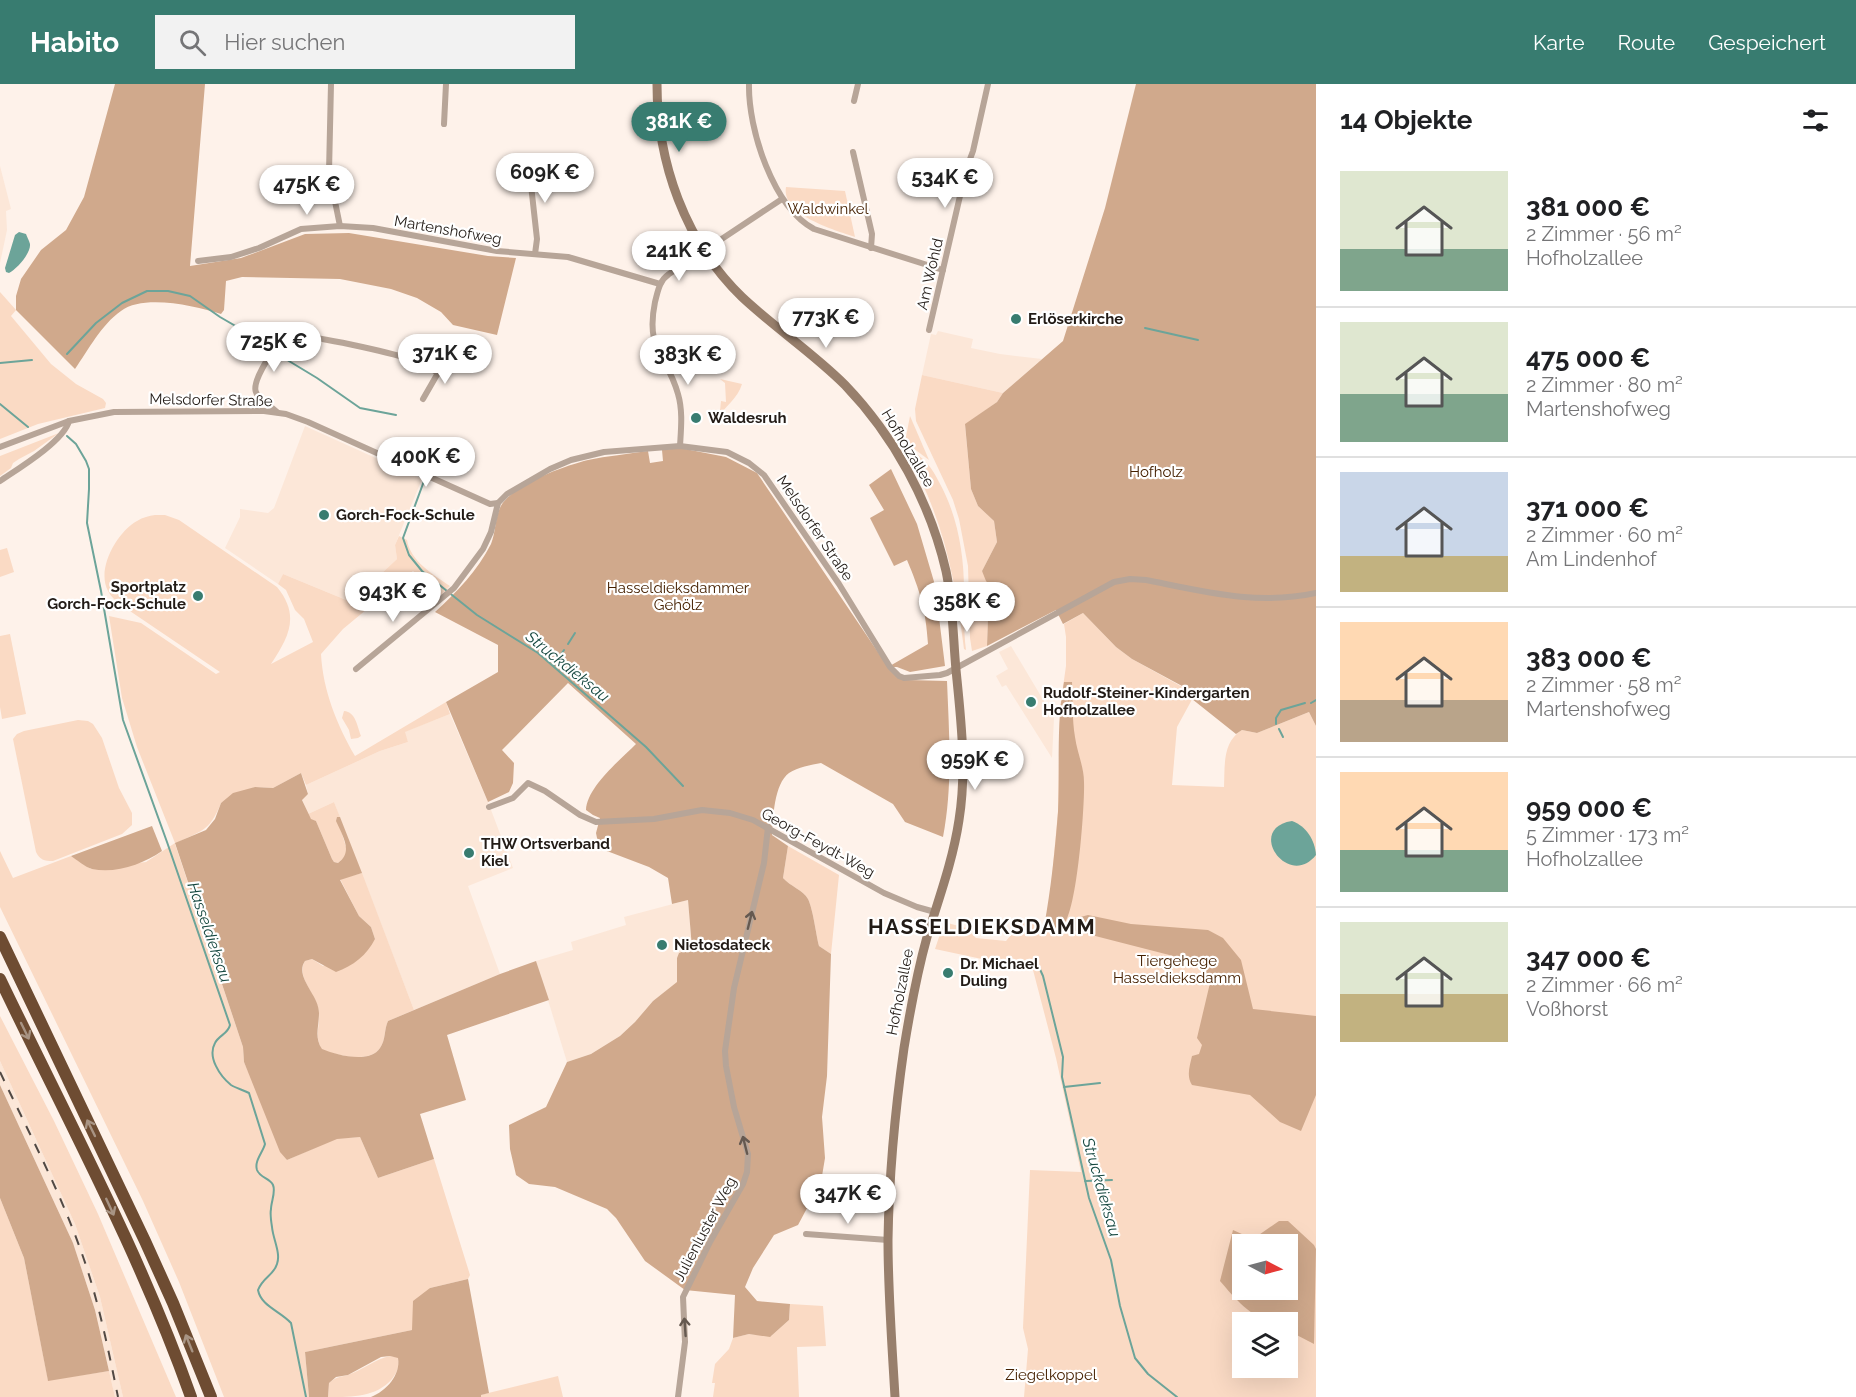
<!DOCTYPE html>
<html lang="de">
<meta charset="utf-8">
<style>
body{margin:0;font-family:Raleway,sans-serif;background:#f2f2f2;color:#202124;height:100vh;display:flex;flex-direction:column;font-size:22px;white-space:nowrap}
*{box-sizing:border-box;margin:0}
p{font-size:20px;color:#757577}
.icon{flex:none;width:33px;height:33px;fill:none;stroke:currentColor;stroke-width:2;stroke-linecap:round;stroke-linejoin:round}
.map{position:relative;flex:1;overflow:hidden}
.drawer{display:flex;flex-direction:column;background:#fff;width:540px}
.drawer>*{flex:none}
.needle{width:39px;rotate:96deg}
.buttons{position:absolute;left:1232px;top:1150px;display:grid;gap:12px}
.buttons a{display:grid;place-items:center;width:66px;height:66px;border-radius:0px;background:#fff;box-shadow:0 6px 24px #0002;font-size:30px}
.price{position:absolute;translate:-50% -51px;padding:0 14px;border-radius:21px;background:#fff;color:#222;font-size:20px;line-height:39px;filter:drop-shadow(0 2px 3px #0008)}
.price::after{content:'';position:absolute;left:50%;top:36px;width:18px;height:14px;margin-left:-9px;background:inherit;clip-path:polygon(0 0,100% 0,50% 100%)}
.price.active{background:#387c70;color:#fff}
ul{padding:0;list-style:none}
li{display:flex;align-items:center;gap:18px;height:150px;padding:0 24px}
li+li{border-top:2px solid #e0e0e0}
li span{display:grid;place-items:center;flex:none;width:168px;height:120px;border-radius:0px;color:#555}
li>.icon{margin-inline-start:auto}
span .icon{width:72px;height:72px;fill:#fffc;stroke-width:1}
li b{font-size:26px}
h2{display:flex;justify-content:space-between;align-items:center;height:72px;padding:0 24px;font-size:26px}
header{display:flex;align-items:center;gap:36px;box-sizing:border-box;height:84px;padding:0 30px;background:#387c70;color:#fff}
header strong{font-size:28px}
nav{display:flex;gap:33px;margin-inline-start:auto;font-size:21px}
.search{width:420px;height:54px;background:#f2f2f2;display:flex;align-items:center;gap:15px;box-sizing:border-box;padding:0 21px;border-radius:0px;color:#757577;font-size:22px}
main{display:flex;flex:1;min-height:0}
.map>svg:first-child{display:block}
.built{fill:#fce7d8}
.green{fill:#fadac4;fill-rule:evenodd}
.forest{fill:#d0a98c;fill-rule:evenodd}
.water{fill:#6ca499}
.lines{fill:none;stroke-linecap:round;stroke-linejoin:round}
.stream{stroke:#6ca499;stroke-width:2}
.street{stroke:#b7a598;stroke-width:6}
.secondary{stroke:#987f6c;stroke-width:9}
.highway{stroke:#6e4c32;stroke-width:12}
.rail{stroke:#514944;stroke-width:2;stroke-dasharray:10 10;stroke-linecap:butt}
.oneway{stroke:#655950}
.oneway2{stroke:#a89484}
.poi-dot{fill:#387c70;stroke:#fff;stroke-width:2}
.labels{text-anchor:middle;stroke-width:4.5;stroke-linejoin:round;paint-order:stroke}
.park-label{font-size:15px;fill:#452000;stroke:#fff}
.street-label{font-size:15px;fill:#221b16;stroke:#fff}
.poi-label{font-size:15px;font-weight:bold;fill:#221b16;stroke:#fff;text-anchor:start}
.water-label{font-size:16px;font-style:italic;fill:#15473f;stroke:#fff}
.district-label{font-size:21px;font-weight:bold;letter-spacing:1.5px;fill:#221b16;stroke:#fff}
</style>
<header>
<strong>Habito</strong>
<div class="search"><svg class="icon" aria-label="search" viewBox="0 0 24 24"><circle cx="10" cy="10" r="6"/><path d="M15 15l6 6"/></svg>Hier suchen</div>
<nav><a>Karte</a><a>Route</a><a>Gespeichert</a></nav>
</header>
<main>
<div class="map">
<svg width="1316" height="1313" viewBox="0 0 1316 1313">
<rect width="100%" height="100%" fill="#fef2ea"/>
<!-- built -->
<g class="built">
<polygon points="0,82 11,125 6,127 7,146 0,179"/>
<polygon points="938,247 973,255 971,264 1000,270 1042,275 1003,309 922,291 931,250 936,251"/>
<polygon points="305,342 422,395 395,461 397,475 351,518 283,490 278,500 225,464 240,433 240,425 268,429 274,424"/>
<polygon points="1011,562 1054,634 1052,674 1006,601 1002,603 996,592 1008,585 999,568"/>
<polygon points="450,630 488,718 513,784 468,802 500,890 414,926 334,718 308,730 302,715 308,710 306,701 380,667 408,658 404,648"/>
<polygon points="688,816 692,865 680,869 677,874 678,898 653,917 635,938 620,952 591,970 567,978 536,877 573,866 571,858 626,841 624,833"/>
<polygon points="0,977 75,1140 100,1213 123,1313 115,1313 95,1226 73,1159 0,1001"/>
</g>
<!-- green -->
<g class="green">
<path d="M786,103l59,4 10,46c-20,-7 -74,-22 -69,-50z"/>
<polygon points="0,208 16,226 11,232 51,280 76,300 103,315 106,319 105,324 38,340 0,355"/>
<polygon points="922,291 1003,309 997,318 965,341 971,405 978,422 994,437 997,458 982,487 996,508 988,534 987,562 972,567 970,554 968,482 959,435 953,416 916,337 915,325"/>
<path d="M720,295l22,5c-4,14 -17,23 -26,35l-1,-8h5l1,-10 5,1 -1,-19z"/>
<polygon points="910,332 929,376 905,358"/>
<polygon points="59,349 34,367 19,375 13,379 11,384 0,392 0,372"/>
<path d="M908,366c15,5 24,18 31,32 18,32 25,71 25,107 1,21 -1,40 2,61l-2,-1c-9,-72 -21,-133 -58,-197z"/>
<path d="M155,431h10l14,5 98,67c24,29 11,51 -6,77l42,-22 -9,-23 -9,-9 -9,-20 -8,-6 5,-10 68,28 46,-43 -2,-14 4,-9 8,4c3,21 27,35 43,46l-9,9 -28,-24 -70,58 -22,25c2,37 16,71 34,102l91,-54 4,12 -45,18 3,10 -28,9 -74,34 -5,-12 -28,15 -18,-1 -34,16c-12,30 -20,27 -46,41l68,203 1,15 43,98 50,-22 23,-1 18,41 56,-19 36,116 -2,4 -38,9 -18,42 -107,22 4,45h-85l-45,-115 -36,-81 -143,-294v-56l13,27 58,-22 20,13 55,-7 29,-19 -38,-96 -15,-49 -13,-82 32,7 75,51 4,-2 -99,-67c-5,-4 -10,-8 -13,-14 -12,-22 9,-59 29,-70 6,-4 12,-5 18,-6z"/>
<polygon points="7,464 14,488 0,493 0,466"/>
<path d="M1083,529l33,34 16,12 63,35 -18,33 -5,58 52,2c1,-20 -2,-45 18,-57l15,3 52,-21 7,14v671h-292l4,-48 -5,-21 7,-158 51,2 -25,-114 -23,-88 -98,-21 9,-27 22,6 10,10 30,3 16,-19 22,5 6,-29 8,-87 2,-103 6,-42v-29l-2,-13zM1242,1161h45v45h-45zM1242,1239h45v45h-45z"/>
<polygon points="10,550 26,630 2,635 0,623 0,552"/>
<path d="M344,627c12,1 13,15 17,25l-3,2 -7,1 -2,-9 -7,-12z"/>
<path d="M78,636l10,1 5,3 9,14 17,50 13,25v12l-10,9 -69,27c-9,0 -13,-1 -17,-9l-23,-113 4,-5 7,-3z"/>
<polygon points="334,718 340,733 337,734 347,766 347,771 338,779 334,778 332,775 316,737 311,736 308,730"/>
<path d="M788,762l51,29 -8,79 -12,-8c-3,-12 -6,-37 -11,-47 -5,-9 -18,-13 -25,-21z"/>
<path d="M362,789l52,137 -26,11c-4,8 -2,19 -8,27 -10,16 -44,7 -58,2 -8,-14 -2,-23 -3,-37 -1,-17 -24,-36 -14,-52l7,-2 11,7 52,-27 -4,-12 -12,-11 -19,-37z"/>
<polygon points="0,932 54,1037 98,1130 176,1313 123,1313 100,1213 75,1140 0,977"/>
<polygon points="0,1114 24,1174 48,1296 109,1287 115,1313 0,1313"/>
<polygon points="790,1220 823,1222 826,1262 797,1263 799,1313 713,1313 715,1299 712,1299 715,1280 729,1265 733,1254 749,1250 771,1252 789,1236"/>
<path d="M390,1272l8,1c2,10 -1,15 -6,22 -16,18 -38,18 -64,18l1,-14c7,-6 11,-6 19,-8 15,-5 27,-16 42,-19z"/>
<polygon points="558,1292 563,1313 481,1313 480,1311"/>
</g>
<!-- forest -->
<g class="forest">
<path d="M115,0h90l-15,182 51,-8 64,-24 44,-1 139,23 28,2 -19,77 -44,-10 -12,-13 -24,-14 -26,-9 -51,-10 -98,-2 -16,4 -2,29 -3,4c-26,-8 -77,-20 -100,-3 -20,14 -32,38 -46,58l-59,-59v-14l5,-17 20,-29 25,-20 18,-33z"/>
<polygon points="1136,0 1316,0 1316,642 1309,628 1257,649 1242,646 1236,650 1192,615 1195,609 1132,575 1116,563 1083,529 1063,540 1056,526 987,562 988,534 996,508 986,497 982,487 997,458 994,437 978,422 971,405 965,340 997,318 1003,309 1063,257 1105,124"/>
<path d="M680,364l46,9 31,16 131,194 40,-23c-2,-34 -8,-53 -21,-84l-13,6 -24,-48 14,-8 -15,-25 22,-16 26,55 18,61 10,81 -35,6 -13,-5h-8l19,13 39,1c2,52 6,104 -4,156l-38,-15 -12,-18 -72,-41c-10,2 -23,4 -32,10 -15,11 -16,45 -17,62l16,11 -5,32c7,8 20,12 25,21 5,10 8,35 11,47l12,8 -4,122 -5,41 3,41 -4,24 -23,43 -24,10 -21,33 -8,19 12,14 33,3 -1,16 -19,17 -21,-3 -16,4 2,-43 -50,-5 -40,-29 -29,-43 -9,-9 -52,-22 -26,-3 -13,-9 -6,-26 -1,-24 37,-18 21,-45 24,-8 29,-18 15,-14 18,-21 24,-19v-24l2,-5 13,-5 -4,-48 -16,4 -4,-26 -19,-11 -50,-19 -3,-15 4,-15 -7,-3 -7,-5c1,-23 34,-50 50,-66l-68,-61 -66,67 12,13 -1,20 -4,9 -21,10 -42,-100 52,-30v-27l-63,-33c21,-19 43,-42 56,-68 5,-12 4,-29 11,-40 15,-21 62,-38 86,-44 19,-4 40,-6 60,-9l2,12 13,-2 -1,-11z"/>
<path d="M1064,598h8c1,19 0,37 3,55 2,15 9,30 9,45 1,22 -7,135 -22,144 -5,3 -12,1 -18,1 7,-38 11,-77 14,-115 2,-44 -2,-87 6,-130z"/>
<path d="M301,689l7,21 -6,6 9,19 5,2 16,38 2,3 4,1c16,-11 4,-28 -2,-42l1,-4h3l22,56 -22,7 19,36 12,11 4,12c-8,16 -22,27 -39,33l-24,-13 -7,2c-11,16 14,34 14,52 0,14 -5,24 3,36 14,6 48,15 58,-1 6,-8 4,-19 8,-27l112,-47 36,-13 13,39 -102,35 19,65 -46,14 14,45 -56,19 -18,-41 -23,2 -50,21 -7,-8 -36,-90 -1,-15 -68,-204 31,-13 9,-11 6,-16 12,-10 22,-6 18,1z"/>
<path d="M152,742l10,25c-19,13 -46,23 -70,18 -7,-2 -15,-9 -21,-13z"/>
<path d="M1088,831l43,9 77,6 15,8 18,22 12,49 63,7v79l-15,36 -21,-9 -30,-27 -58,-10c-6,-9 -2,-20 0,-29l7,-2 3,-9 -5,-7 13,-55 -5,-12 -24,-13 -113,-29 5,-10z"/>
<polygon points="0,1001 73,1159 95,1226 109,1287 48,1297 24,1174 0,1114"/>
<path d="M1279,1137h9l26,24 2,4 -2,95 -27,-14v-7c-32,0 -47,-19 -67,-42l13,-51 20,9zM1242,1161h45v45h-45z"/>
<path d="M468,1195l21,114 -8,2v2h-110c15,-6 30,-22 27,-39l-8,-2 -9,1 -33,18 -12,2 -7,6 -1,14h-19l-4,-45 107,-22 1,-29 17,-13z"/>
</g>
<!-- water -->
<g class="water">
<path d="M19,148l7,2c1,3 3,6 4,10 1,9 -13,25 -21,29l-3,-1 -1,-4 10,-33z"/>
<path d="M1292,737c14,5 23,19 24,34 -28,35 -71,-27 -24,-34z"/>
</g>
<g class="lines">
<!-- stream -->
<g class="stream">
<polyline points="1145,244 1198,256"/>
<polyline points="67,270 96,239 122,219 147,207 168,207 190,212 220,233 265,259 279,271 317,294 360,324 396,331"/>
<polyline points="0,279 32,276"/>
<polyline points="0,320 28,343"/>
<path d="M67,352l9,8 10,17 3,8v20l-2,34 14,68 22,129 44,122 63,183c-2,9 -11,10 -15,18 -8,14 5,33 16,42 5,3 12,5 18,8l16,51c-2,8 -11,17 -8,26 3,8 13,8 16,15 3,7 -2,17 -2,24 -1,5 0,12 1,18 1,12 9,26 5,37 -3,11 -14,13 -19,26 3,16 22,21 33,33l15,74"/>
<polyline points="424,397 403,454 409,471 422,487 477,531 538,569 646,663 683,702"/>
<polyline points="568,560 575,549"/>
<polyline points="554,581 564,566"/>
<polyline points="1311,619 1316,616"/>
<polyline points="1276,640 1276,634 1281,626 1305,619"/>
<polyline points="1279,645 1283,653"/>
<polyline points="1038,881 1043,892 1063,973 1062,993 1089,1114 1111,1176 1120,1222 1135,1274 1148,1290 1177,1313"/>
<polyline points="1064,1003 1100,999"/>
<polyline points="1085,1097 1112,1096"/>
</g>
<!-- street -->
<g class="street">
<polyline points="331,0 329,88 340,142"/>
<path d="M749,0c-1,45 24,123 65,145l129,41"/>
<polyline points="854,17 858,0"/>
<polyline points="444,40 446,0"/>
<polyline points="853,68 872,150 871,164"/>
<polyline points="535,170 537,155 531,101 537,76"/>
<polyline points="198,177 231,173 259,164 301,145 340,142 373,144 497,167 568,173 660,200"/>
<polyline points="929,246 966,86 973,67 988,0"/>
<polyline points="423,315 446,275"/>
<path d="M277,328c-20,-17 -29,-17 -15,-43 7,-13 15,-28 31,-32 16,-4 101,17 121,23 8,3 16,8 24,13"/>
<path d="M680,362c1,-17 3,-35 -2,-52 -11,-40 -33,-43 -23,-92 3,-11 4,-21 14,-28l113,-75"/>
<polyline points="0,363 69,337 114,328 264,327 286,330 308,338 490,420 498,419"/>
<path d="M0,397c18,-12 64,-40 69,-60"/>
<path d="M356,585l98,-81 29,-39 8,-17 7,-29 9,-9 43,-25 21,-9 33,-8 76,-6 47,6 22,11 15,12 75,109 51,83 9,9 5,2 36,-3 7,-2 167,-91 16,-3 16,1c56,11 112,26 170,13"/>
<polyline points="489,723 513,714 528,699 545,707 580,731 596,738 654,735 702,726 730,729 753,736 884,809 917,823 935,828"/>
<polyline points="806,1150 888,1156"/>
<polyline points="678,1313 685,1258 683,1213 710,1158 743,1100 747,1088 748,1070 734,1023 726,982 725,967 734,904 764,779 768,743"/>
</g>
<!-- secondary -->
<path class="secondary" d="M657,0c0,78 28,158 85,213 33,31 71,56 103,88 49,51 85,117 101,186 7,33 7,66 10,99 5,50 11,100 3,150 -6,40 -20,78 -32,117 -10,36 -17,74 -23,111 -9,63 -15,128 -16,192 0,52 4,105 7,157"/>
<!-- highway -->
<g class="highway">
<polyline points="0,853 145,1157 173,1219 211,1313"/>
<path d="M0,895c66,138 140,274 191,418"/>
</g>
<!-- rail -->
<path class="rail" d="M0,988c28,59 59,117 81,179 17,47 27,97 37,146"/>
</g>
<!-- one-way arrows -->
<defs><path id="oneway-shaft" d="M-6 0H5M1.5-3L5.5 0L1.5 3" fill="none" stroke-width="1.6" stroke-linecap="round" stroke-linejoin="round" transform="scale(1.5)"/></defs>
<g class="oneway">
<use href="#oneway-shaft" transform="translate(750 836) rotate(-76)"/>
<use href="#oneway-shaft" transform="translate(745 1061) rotate(-104)"/>
<use href="#oneway-shaft" transform="translate(685 1243) rotate(-94)"/>
</g>
<g class="oneway2">
<use href="#oneway-shaft" transform="translate(25 947) rotate(64)"/>
<use href="#oneway-shaft" transform="translate(91 1044) rotate(-116)"/>
<use href="#oneway-shaft" transform="translate(110 1123) rotate(65)"/>
<use href="#oneway-shaft" transform="translate(189 1259) rotate(-112)"/>
</g>
<!-- markers -->
<g class="poi-dot">
<circle cx="1016" cy="235" r="6"/>
<circle cx="696" cy="334" r="6"/>
<circle cx="324" cy="431" r="6"/>
<circle cx="198" cy="512" r="6"/>
<circle cx="1031" cy="618" r="6"/>
<circle cx="469" cy="769" r="6"/>
<circle cx="662" cy="861" r="6"/>
<circle cx="948" cy="889" r="6"/>
</g>
<g class="labels">
<!-- park labels -->
<g class="park-label">
<text x="828" y="130">Waldwinkel</text>
<text x="1156" y="393">Hofholz</text>
<text x="678" y="509">Hasseldieksdammer<tspan x="678" dy="17">Gehölz</tspan></text>
<text x="1177" y="882">Tiergehege<tspan x="1177" dy="17">Hasseldieksdamm</tspan></text>
<text x="1051" y="1296">Ziegelkoppel</text>
</g>
<!-- street labels -->
<g class="street-label">
<text transform="translate(448 146) rotate(10)" y="5">Martenshofweg</text>
<text transform="translate(930 190) rotate(-77)" y="5">Am Wohld</text>
<text transform="translate(211 316) rotate(1)" y="5">Melsdorfer Straße</text>
<text transform="translate(908 364) rotate(59)" y="5">Hofholzallee</text>
<text transform="translate(815 444) rotate(56)" y="5">Melsdorfer Straße</text>
<text transform="translate(818 759) rotate(29)" y="5">Georg-Feydt-Weg</text>
<text transform="translate(900 908) rotate(-79)" y="5">Hofholzallee</text>
<text transform="translate(705 1145) rotate(-62)" y="5">Julienluster Weg</text>
</g>
<!-- poi labels -->
<g class="poi-label">
<text x="1028" y="240">Erlöserkirche</text>
<text x="708" y="339">Waldesruh</text>
<text x="336" y="436">Gorch-Fock-Schule</text>
<text x="186" y="508" text-anchor="end">Sportplatz<tspan x="186" dy="17">Gorch-Fock-Schule</tspan></text>
<text x="1043" y="614">Rudolf-Steiner-Kindergarten<tspan x="1043" dy="17">Hofholzallee</tspan></text>
<text x="481" y="765">THW Ortsverband<tspan x="481" dy="17">Kiel</tspan></text>
<text x="674" y="866">Nietosdateck</text>
<text x="960" y="885">Dr. Michael<tspan x="960" dy="17">Duling</tspan></text>
</g>
<!-- water labels -->
<g class="water-label">
<text transform="translate(568 582) rotate(39)" y="6">Struckdieksau</text>
<text transform="translate(210 848) rotate(71)" y="6">Hasseldieksau</text>
<text transform="translate(1102 1103) rotate(74)" y="6">Struckdieksau</text>
</g>
<!-- district labels -->
<g class="district-label">
<text x="982" y="850">HASSELDIEKSDAMM</text>
</g>
</g>
</svg>
<div class="buttons">
<a><svg class="needle" viewBox="-14 -14 28 28"><path d="M0-13l5 13h-10z" fill="#e53935"/><path d="M0 13l5-13h-10z" fill="#757577"/></svg></a>
<a><svg class="icon" aria-label="layers" viewBox="0 0 24 24"><path d="M12 4l9 5-9 5-9-5zM3 14l9 5 9-5"/></svg></a>
</div>
<b class="price active" style="left:679px;top:69px">381K €</b>
<b class="price" style="left:545px;top:120px">609K €</b>
<b class="price" style="left:945px;top:125px">534K €</b>
<b class="price" style="left:307px;top:132px">475K €</b>
<b class="price" style="left:679px;top:198px">241K €</b>
<b class="price" style="left:826px;top:265px">773K €</b>
<b class="price" style="left:274px;top:289px">725K €</b>
<b class="price" style="left:445px;top:301px">371K €</b>
<b class="price" style="left:688px;top:302px">383K €</b>
<b class="price" style="left:426px;top:404px">400K €</b>
<b class="price" style="left:393px;top:539px">943K €</b>
<b class="price" style="left:967px;top:549px">358K €</b>
<b class="price" style="left:975px;top:707px">959K €</b>
<b class="price" style="left:848px;top:1141px">347K €</b>
</div>
<section class="drawer">
<h2>14 Objekte<svg class="icon" aria-label="filters" viewBox="0 0 24 24"><path d="M4 7h16M4 17h16"/><circle cx="9" cy="7" r="2"/><circle cx="15" cy="17" r="2"/></svg></h2>
<ul>
<li><span style="background:linear-gradient(#dfe7d0 65%,#7fa58c 0)"><svg class="icon" aria-label="home" viewBox="0 0 24 24"><path d="M3 11l9-7 9 7M6 9v11h12V9"/></svg></span><div><b>381 000 €</b><p>2 Zimmer · 56 m²</p><p>Hofholzallee</p></div></li>
<li><span style="background:linear-gradient(#dfe7d0 60%,#7fa58c 0)"><svg class="icon" aria-label="home" viewBox="0 0 24 24"><path d="M3 11l9-7 9 7M6 9v11h12V9"/></svg></span><div><b>475 000 €</b><p>2 Zimmer · 80 m²</p><p>Martenshofweg</p></div></li>
<li><span style="background:linear-gradient(#c9d6e8 70%,#c2b280 0)"><svg class="icon" aria-label="home" viewBox="0 0 24 24"><path d="M3 11l9-7 9 7M6 9v11h12V9"/></svg></span><div><b>371 000 €</b><p>2 Zimmer · 60 m²</p><p>Am Lindenhof</p></div></li>
<li><span style="background:linear-gradient(#ffd9b3 65%,#b9a48a 0)"><svg class="icon" aria-label="home" viewBox="0 0 24 24"><path d="M3 11l9-7 9 7M6 9v11h12V9"/></svg></span><div><b>383 000 €</b><p>2 Zimmer · 58 m²</p><p>Martenshofweg</p></div></li>
<li><span style="background:linear-gradient(#ffd9b3 65%,#7fa58c 0)"><svg class="icon" aria-label="home" viewBox="0 0 24 24"><path d="M3 11l9-7 9 7M6 9v11h12V9"/></svg></span><div><b>959 000 €</b><p>5 Zimmer · 173 m²</p><p>Hofholzallee</p></div></li>
<li><span style="background:linear-gradient(#dfe7d0 60%,#c2b280 0)"><svg class="icon" aria-label="home" viewBox="0 0 24 24"><path d="M3 11l9-7 9 7M6 9v11h12V9"/></svg></span><div><b>347 000 €</b><p>2 Zimmer · 66 m²</p><p>Voßhorst</p></div></li>
</ul>
</section>
</main>
